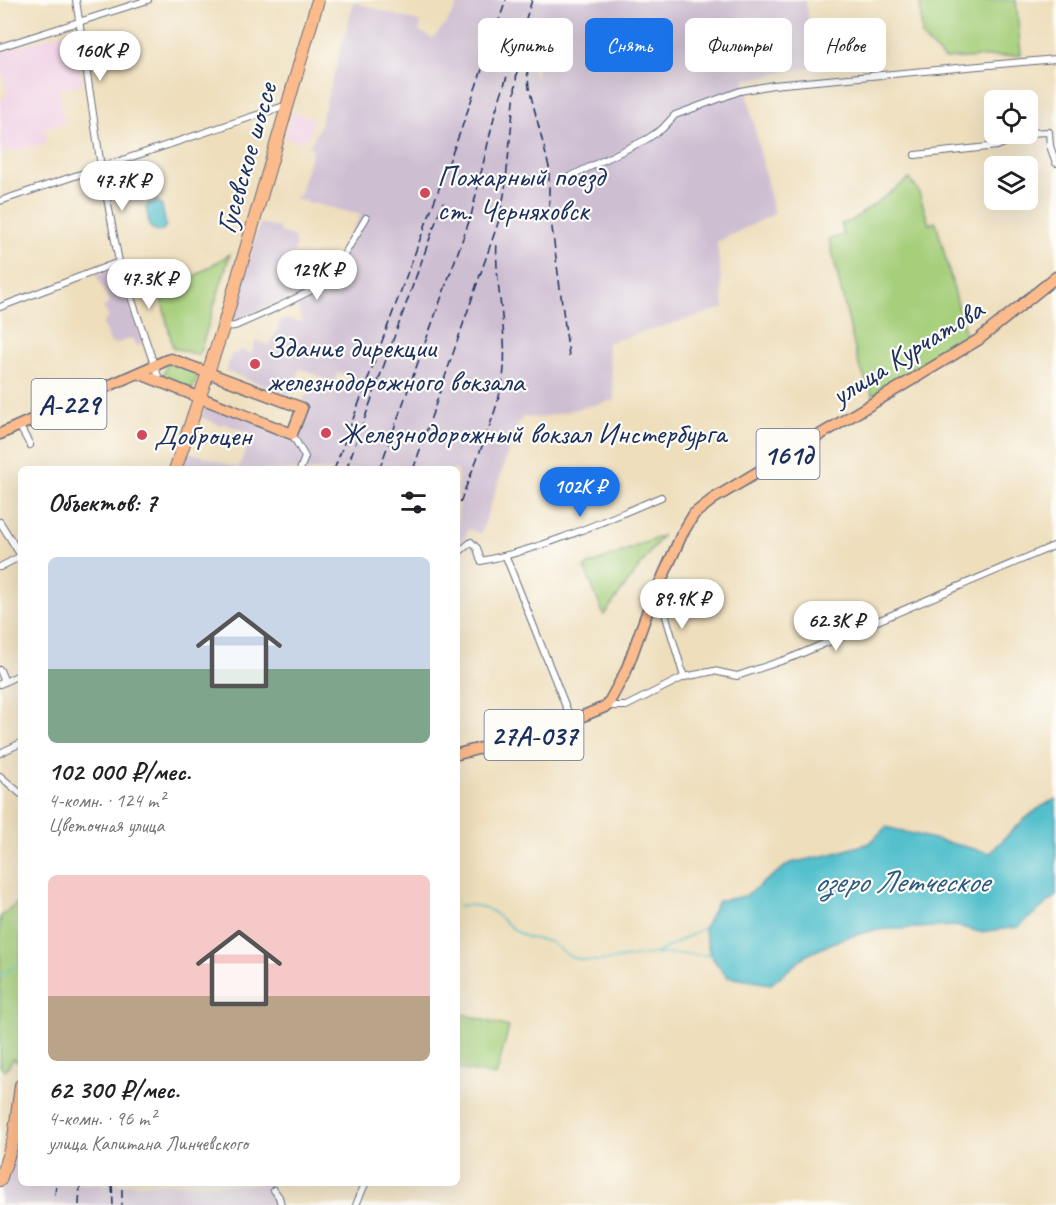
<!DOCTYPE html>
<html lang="ru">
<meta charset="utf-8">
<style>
body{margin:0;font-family:Caveat,sans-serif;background:#f6f6f6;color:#202124;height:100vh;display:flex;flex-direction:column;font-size:22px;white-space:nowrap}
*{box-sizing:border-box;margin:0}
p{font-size:20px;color:#757577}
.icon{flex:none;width:33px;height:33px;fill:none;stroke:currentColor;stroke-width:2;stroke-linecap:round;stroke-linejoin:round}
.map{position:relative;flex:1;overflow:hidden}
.panel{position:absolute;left:18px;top:466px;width:442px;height:720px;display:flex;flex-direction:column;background:#fff;border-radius:9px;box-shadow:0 6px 24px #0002}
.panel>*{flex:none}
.hud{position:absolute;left:478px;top:18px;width:488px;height:54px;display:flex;gap:12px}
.fabs{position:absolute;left:984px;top:90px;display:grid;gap:12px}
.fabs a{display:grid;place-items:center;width:54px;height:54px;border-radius:9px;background:#fff;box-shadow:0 6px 24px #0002;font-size:30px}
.price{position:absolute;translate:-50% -51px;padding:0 14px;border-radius:21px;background:#fff;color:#222;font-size:20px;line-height:39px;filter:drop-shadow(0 2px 3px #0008)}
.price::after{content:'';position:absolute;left:50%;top:36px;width:18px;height:14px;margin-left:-9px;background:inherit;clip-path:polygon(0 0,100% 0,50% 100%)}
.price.selected{background:#1a73e8;color:#fff}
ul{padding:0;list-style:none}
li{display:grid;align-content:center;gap:12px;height:318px;padding:0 30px}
li span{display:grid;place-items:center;height:186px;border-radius:9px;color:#555}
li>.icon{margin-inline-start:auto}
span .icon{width:108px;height:108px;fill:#fffc;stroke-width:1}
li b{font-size:26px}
h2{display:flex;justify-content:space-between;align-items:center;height:72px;padding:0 30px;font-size:26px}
.pill{padding:0 21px;border-radius:9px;background:#fff;box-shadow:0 6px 24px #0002;font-size:21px;line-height:54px}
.pill.selected{background:#1a73e8;color:#fff}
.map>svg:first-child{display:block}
.built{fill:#f0d0e5}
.industrial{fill:#cebed2;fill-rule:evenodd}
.green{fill:#a6cf7b;stroke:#607f6c;stroke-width:1.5}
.water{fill:#53c0cc;stroke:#377895;stroke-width:1.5}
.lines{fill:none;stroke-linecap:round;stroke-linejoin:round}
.stream{stroke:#53c0cc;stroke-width:1.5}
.street-casing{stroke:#656c7f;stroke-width:8}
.primary-casing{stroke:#656c7f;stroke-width:13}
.highway-casing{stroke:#656c7f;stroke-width:14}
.street{stroke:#fff;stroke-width:6}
.primary{stroke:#fbbb8c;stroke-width:10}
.highway{stroke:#fbbb8c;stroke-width:12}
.rail{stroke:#1b2f5e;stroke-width:1.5;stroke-dasharray:9 4.5;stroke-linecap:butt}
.poi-dot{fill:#d1495b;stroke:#fdfcf7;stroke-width:2}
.labels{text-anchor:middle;stroke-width:4.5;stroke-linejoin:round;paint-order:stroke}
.shield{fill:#fdfcf7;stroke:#5f6c8c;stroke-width:1.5}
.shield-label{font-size:28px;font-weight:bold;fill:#1b2f5e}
.street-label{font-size:30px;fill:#1b2f5e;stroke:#fdfcf7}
.poi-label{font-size:30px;fill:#1b2f5e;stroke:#fdfcf7;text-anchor:start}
.water-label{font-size:32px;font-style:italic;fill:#2c5a7f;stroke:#fdfcf7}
</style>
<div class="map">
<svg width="1056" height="1205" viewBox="0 0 1056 1205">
<rect width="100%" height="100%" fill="#fdfcf7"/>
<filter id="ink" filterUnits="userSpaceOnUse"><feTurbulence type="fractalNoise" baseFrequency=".0167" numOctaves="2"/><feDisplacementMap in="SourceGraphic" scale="12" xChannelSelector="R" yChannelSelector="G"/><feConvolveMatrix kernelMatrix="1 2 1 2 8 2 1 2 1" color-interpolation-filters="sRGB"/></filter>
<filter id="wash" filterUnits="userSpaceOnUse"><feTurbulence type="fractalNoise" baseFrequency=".008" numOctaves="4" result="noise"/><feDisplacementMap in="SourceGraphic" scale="24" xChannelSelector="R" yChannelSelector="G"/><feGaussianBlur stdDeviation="1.35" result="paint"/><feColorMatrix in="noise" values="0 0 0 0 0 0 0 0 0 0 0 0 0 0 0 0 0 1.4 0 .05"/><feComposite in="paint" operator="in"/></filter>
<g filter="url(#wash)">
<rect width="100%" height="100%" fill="#eedebc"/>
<!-- built -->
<g class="built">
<polygon points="75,29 83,85 59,89 64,123 44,128 47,143 1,154 0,99 5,97 7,93 0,65 0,53"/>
<polygon points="292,112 314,119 310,134 301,142 285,137"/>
</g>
<!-- industrial -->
<g class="industrial">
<path d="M460,0h345l12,66 -73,14 30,134 -57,28 7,66 -117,35 8,57 -75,18 -17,-1 -6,9 -36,108 -13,-5 -5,14 -5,2v-75h-278l7,-19 51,17 15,-33 -30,-12 -1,3 -21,-9 5,-12 84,28 14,-35 15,-14 17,6 5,-5 11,4 3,-9 -17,-8 -4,11 -34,-15 -8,25 -7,1 -59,-23 6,-18 5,1 2,-5 12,5 5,-14 13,6 13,-27 21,3 -10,-26 -58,24h-3l1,-4 27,-93 19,5 1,4 15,5v13l-5,18 4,1 -6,18 2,1 34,-13 4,-4 33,-56 -66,-16 1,-4 3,1 14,-48 -10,-4 7,1 9,-17 35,-126 67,21 -2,8 14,7 14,-15zM536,19l7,1 -8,59 -6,-20z"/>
<polygon points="112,270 118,273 143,343 136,346 132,338 114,344 110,342 103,325 105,320 109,318 103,307 110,303 96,274"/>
<polygon points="21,1104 21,1184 268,1184 276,1198 276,1205 0,1205 0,1190 16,1146"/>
</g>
<!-- green -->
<g class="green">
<polygon points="920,0 1016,0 1021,55 944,59 922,37"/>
<polygon points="909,179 918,190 929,224 936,222 967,339 873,395 859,366 829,239 844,235 841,224 851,221"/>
<polygon points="230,254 199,355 173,348 161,297"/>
<polygon points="168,363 198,374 192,390 162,378"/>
<polygon points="662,536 604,615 584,567"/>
<polygon points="21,900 21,1064 13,1059 5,1071 0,1067 0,917"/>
<polygon points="458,1013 509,1027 496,1076 458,1069"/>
</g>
<!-- water -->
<g class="water">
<polygon points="157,201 162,206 166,225 163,230 158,232 150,227 146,207 149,203"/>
<path d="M1056,799v97l-38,31 -38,5 -24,-6 -82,4 -33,9 -36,17 -34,28 -44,-7 -17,-22 -6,-27 14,-27 27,-5 45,-33 38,-8 42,-12 16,-16 104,26c21,-21 39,-42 66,-54z"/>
</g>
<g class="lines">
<!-- stream -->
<g class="stream">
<path d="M458,906c40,-5 39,17 68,31 9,3 20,2 27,7 6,4 12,11 19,13 27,9 55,-1 82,-3 19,-1 38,1 56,1"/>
<polyline points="655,954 704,928"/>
<polyline points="0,976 21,962"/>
</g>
</g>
</g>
<g filter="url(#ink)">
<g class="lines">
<defs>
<g id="street">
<polyline points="76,0 101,167 119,262 160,382"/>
<polyline points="0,47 148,0"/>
<polyline points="1028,133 1049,132 1050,146 1056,163"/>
<polyline points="915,155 997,146 1004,143 1008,136 1020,134"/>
<polyline points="561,181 647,139 662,129 675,115 740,91 773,85 1056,59"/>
<polyline points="0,201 287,105"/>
<polyline points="127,285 173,274 175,288 165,289 146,280"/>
<polyline points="0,307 119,262"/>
<polyline points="224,327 235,326 278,307 328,282 366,218"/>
<polyline points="19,425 30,445"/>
<polyline points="292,434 305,457 300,470"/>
<polyline points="0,522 21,556"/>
<path d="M458,553l13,-11 6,6 4,13c63,-12 121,-39 180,-64"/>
<polyline points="506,557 572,722"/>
<polyline points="0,567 21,556"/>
<polyline points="658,590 684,677"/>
<polyline points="0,670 5,682"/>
<polyline points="0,684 21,674"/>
<polyline points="607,706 626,706 684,677 714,671 737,676 793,657 1056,545"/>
<polyline points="0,753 21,743"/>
<polyline points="0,776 21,794"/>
<polyline points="274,1190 279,1197 281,1205"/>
<polyline points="356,1205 365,1184"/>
</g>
<g id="primary">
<polyline points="0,434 167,360 171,359 302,408 292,434 138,373"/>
<polyline points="458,754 547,731 607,706 626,671 648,610 682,534 694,514 713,499 978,340 1056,277"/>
</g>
<g id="highway">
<polyline points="175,470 223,328 318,0"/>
<polyline points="0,1180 14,1138 21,1085"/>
</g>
</defs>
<!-- street casing -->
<use href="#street" class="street-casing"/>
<!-- primary casing -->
<use href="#primary" class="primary-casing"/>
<!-- highway casing -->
<use href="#highway" class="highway-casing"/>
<!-- street -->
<use href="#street" class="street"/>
<!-- primary -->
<use href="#primary" class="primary"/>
<!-- highway -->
<use href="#highway" class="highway"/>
<!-- rail -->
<g class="rail">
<polyline points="529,27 527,68 529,88 549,167 549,205 569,356"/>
<polyline points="334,470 462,127 506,0"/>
<polyline points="346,470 443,202"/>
<polyline points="379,470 471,216 495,113 532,0"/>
<polyline points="413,470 499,220 505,190 517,71 521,53"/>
<path d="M460,503c13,-37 37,-87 43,-125 6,-46 -9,-92 -6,-137"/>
<polyline points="112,1184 113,1205"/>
<polyline points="122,1189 122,1205"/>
<polyline points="55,1196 56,1184"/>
<polyline points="79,1205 80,1184"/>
</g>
</g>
</g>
<!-- markers -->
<g class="poi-dot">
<circle cx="425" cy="193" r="6"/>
<circle cx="255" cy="364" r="6"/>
<circle cx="326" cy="433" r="6"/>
<circle cx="142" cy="435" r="6"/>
</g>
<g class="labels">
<!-- shield labels -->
<g class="shield">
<rect x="31.5" y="379" width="75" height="50" rx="4.5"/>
<rect x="756.5" y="429" width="63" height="50" rx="4.5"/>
<rect x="484.5" y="710" width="99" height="50" rx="4.5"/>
</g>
<g class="shield-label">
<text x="69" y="414">А-229</text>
<text x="788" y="464">161д</text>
<text x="534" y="745">27А-037</text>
</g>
<!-- street labels -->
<g class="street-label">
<text transform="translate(246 158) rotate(-74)" y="10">Гусевское шоссе</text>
<text transform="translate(907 352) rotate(-32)" y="10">улица Курчатова</text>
</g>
<!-- poi labels -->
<g class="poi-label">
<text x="437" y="186">Пожарный поезд<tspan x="437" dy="34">ст. Черняховск</tspan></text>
<text x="267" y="357">Здание дирекции<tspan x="267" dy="34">железнодорожного вокзала</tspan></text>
<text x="338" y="443">Железнодорожный вокзал Инстербурга</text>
<text x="154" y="445">Доброцен</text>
</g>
<!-- water labels -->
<g class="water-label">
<text x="901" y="892">озеро Летческое</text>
</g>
</g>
</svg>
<div class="fabs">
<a><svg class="icon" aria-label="locate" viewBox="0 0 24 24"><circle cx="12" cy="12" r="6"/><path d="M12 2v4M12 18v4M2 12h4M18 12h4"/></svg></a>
<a><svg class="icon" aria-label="layers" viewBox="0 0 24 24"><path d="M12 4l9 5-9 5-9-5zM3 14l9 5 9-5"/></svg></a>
</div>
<b class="price" style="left:100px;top:82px">160K ₽</b>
<b class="price" style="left:122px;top:212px">47.7K ₽</b>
<b class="price" style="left:317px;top:301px">129K ₽</b>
<b class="price" style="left:149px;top:310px">47.3K ₽</b>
<b class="price selected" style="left:580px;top:518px">102K ₽</b>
<b class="price" style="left:682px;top:630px">89.9K ₽</b>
<b class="price" style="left:836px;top:652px">62.3K ₽</b>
<div class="hud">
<a class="pill">Купить</a>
<a class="pill selected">Снять</a>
<a class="pill">Фильтры</a>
<a class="pill">Новое</a>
</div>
<section class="panel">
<h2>Объектов: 7<svg class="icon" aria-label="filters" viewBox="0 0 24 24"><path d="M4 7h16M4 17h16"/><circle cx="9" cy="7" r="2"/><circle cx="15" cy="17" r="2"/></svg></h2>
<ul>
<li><span style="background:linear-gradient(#c9d6e8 60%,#7fa58c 0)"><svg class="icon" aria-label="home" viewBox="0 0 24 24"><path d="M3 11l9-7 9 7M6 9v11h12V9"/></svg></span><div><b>102 000 ₽/мес.</b><p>4-комн. · 124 m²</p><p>Цветочная улица</p></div></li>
<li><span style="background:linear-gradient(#f6c9c9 65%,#b9a48a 0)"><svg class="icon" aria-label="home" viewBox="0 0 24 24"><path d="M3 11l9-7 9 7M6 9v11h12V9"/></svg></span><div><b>62 300 ₽/мес.</b><p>4-комн. · 96 m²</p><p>улица Капитана Линчевского</p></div></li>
</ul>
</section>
</div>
